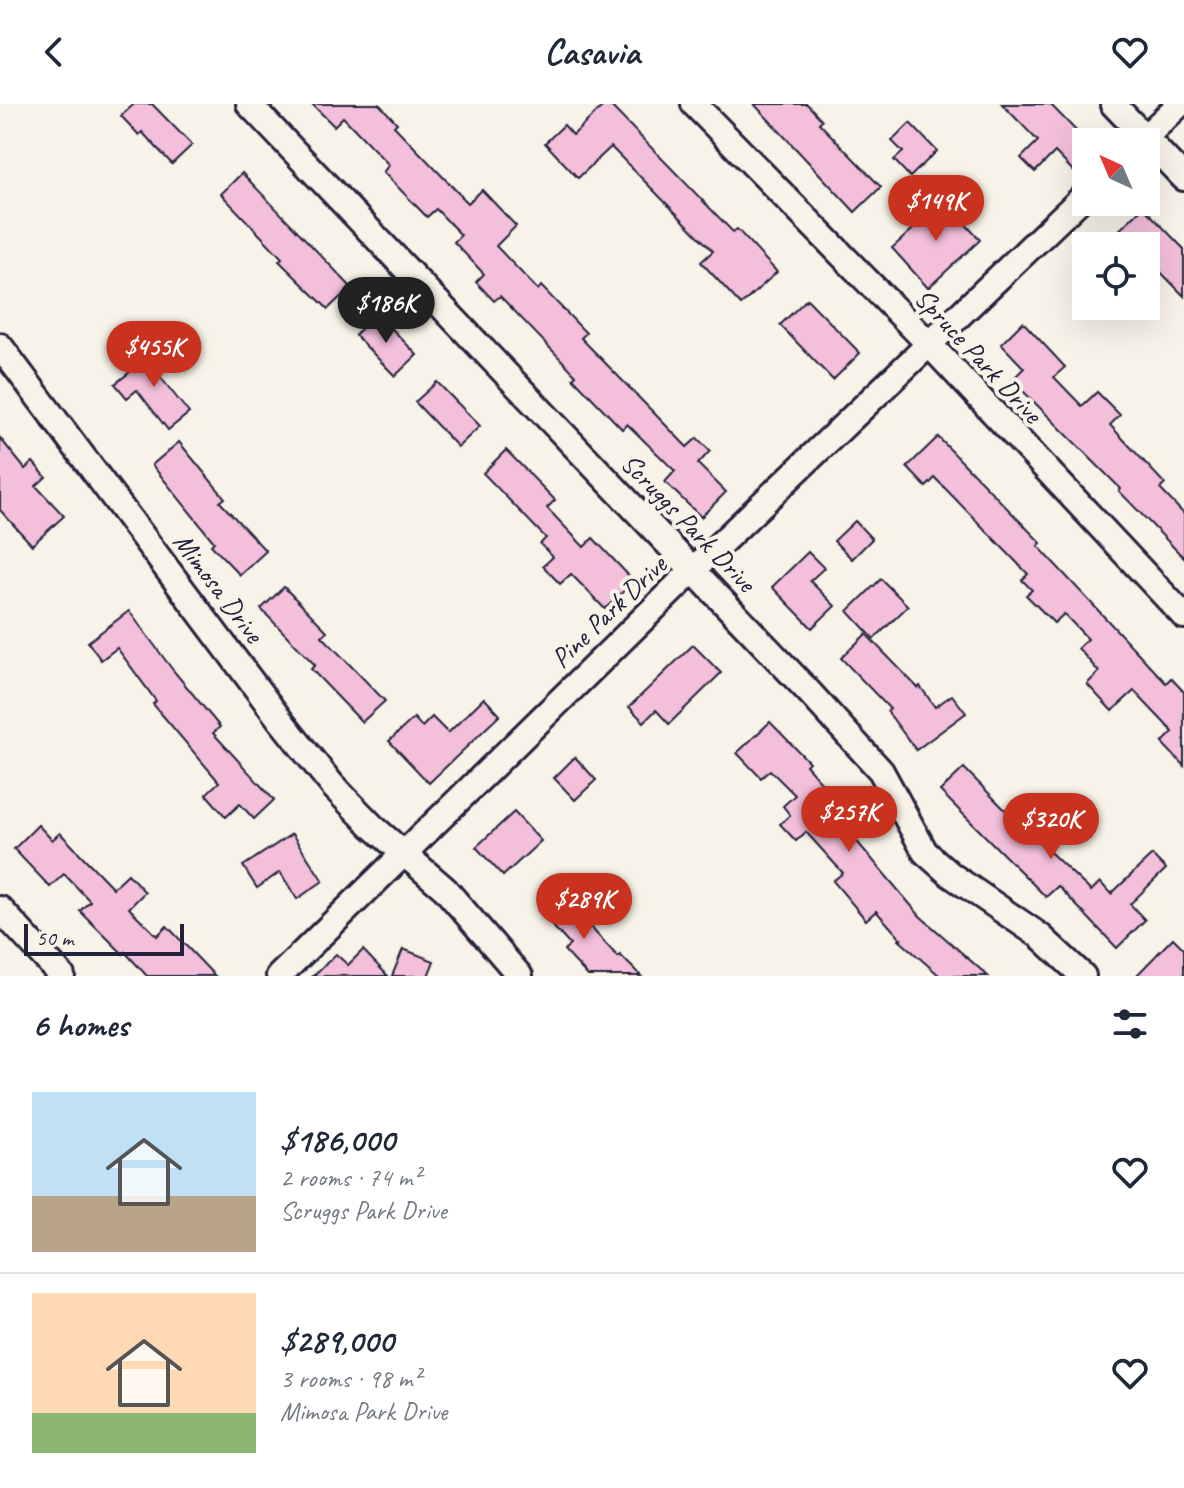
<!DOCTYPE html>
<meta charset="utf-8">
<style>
body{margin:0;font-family:Caveat,sans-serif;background:#f6f6f7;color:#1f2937;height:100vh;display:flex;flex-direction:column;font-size:30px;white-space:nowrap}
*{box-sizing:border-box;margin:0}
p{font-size:26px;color:#747a83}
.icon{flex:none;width:44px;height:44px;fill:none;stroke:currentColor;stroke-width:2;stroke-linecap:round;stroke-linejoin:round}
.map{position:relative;height:872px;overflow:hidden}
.sheet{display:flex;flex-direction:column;background:#fff;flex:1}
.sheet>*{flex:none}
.needle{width:52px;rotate:316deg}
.fabs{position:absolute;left:1072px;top:24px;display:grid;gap:16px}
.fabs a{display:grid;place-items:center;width:88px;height:88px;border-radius:0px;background:#fff;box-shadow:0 8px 32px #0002;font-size:40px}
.scale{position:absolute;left:24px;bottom:20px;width:160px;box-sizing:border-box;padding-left:8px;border:4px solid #22223b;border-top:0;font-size:22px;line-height:28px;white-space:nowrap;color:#22223b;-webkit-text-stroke:6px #f7f3e8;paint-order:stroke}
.price{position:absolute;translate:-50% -68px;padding:0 18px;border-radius:28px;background:#c8321e;color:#fff;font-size:26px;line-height:52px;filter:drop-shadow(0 2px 4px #0008)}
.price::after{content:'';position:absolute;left:50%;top:48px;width:24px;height:18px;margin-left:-12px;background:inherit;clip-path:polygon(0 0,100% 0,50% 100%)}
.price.on{background:#222;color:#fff}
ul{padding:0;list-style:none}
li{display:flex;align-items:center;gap:24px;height:200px;padding:0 32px}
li+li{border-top:2px solid #e0e1e3}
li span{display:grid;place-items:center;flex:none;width:224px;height:160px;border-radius:0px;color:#555}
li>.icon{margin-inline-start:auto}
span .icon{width:96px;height:96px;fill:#fffc;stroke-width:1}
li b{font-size:34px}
h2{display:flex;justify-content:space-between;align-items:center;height:96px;padding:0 32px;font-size:34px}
header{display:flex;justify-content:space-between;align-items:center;height:104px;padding:0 32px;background:#fff;font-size:36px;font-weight:600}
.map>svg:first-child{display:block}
.building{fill:#f3bfdb;stroke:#22223b;stroke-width:2}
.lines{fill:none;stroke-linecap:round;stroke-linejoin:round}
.minor-casing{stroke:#22223b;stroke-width:30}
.minor{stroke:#f7f3e8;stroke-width:24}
.labels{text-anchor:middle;stroke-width:8;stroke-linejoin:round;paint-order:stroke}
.street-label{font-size:28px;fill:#22223b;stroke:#f7f3e8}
</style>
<header><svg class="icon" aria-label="back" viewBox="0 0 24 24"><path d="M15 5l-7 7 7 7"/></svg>Casavia<svg class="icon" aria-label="heart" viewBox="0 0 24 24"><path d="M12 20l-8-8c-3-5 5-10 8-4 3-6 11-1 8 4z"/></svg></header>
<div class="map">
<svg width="1184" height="872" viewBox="0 0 1184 872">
<rect width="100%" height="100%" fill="#f7f3e8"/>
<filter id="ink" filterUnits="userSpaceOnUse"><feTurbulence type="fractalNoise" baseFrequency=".0125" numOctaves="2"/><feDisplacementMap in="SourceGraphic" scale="16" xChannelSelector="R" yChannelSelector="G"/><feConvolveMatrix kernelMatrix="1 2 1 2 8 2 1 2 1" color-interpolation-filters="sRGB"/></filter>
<g filter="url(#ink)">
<!-- building -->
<g class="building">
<polygon points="134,0 152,0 192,41 172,60 142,28 139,31 121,12"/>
<polygon points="312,0 379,0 397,19 394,22 468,99 482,86 516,122 496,142 538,186 541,182 586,229 581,234 687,343 697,334 710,347 698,360 726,388 701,413 665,378 675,367 627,320 622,325 573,274 576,271 500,192 494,197 476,178 484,170 454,138 461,131 436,105 427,113 383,68 389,61 343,13 334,22"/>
<polygon points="605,0 609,0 733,128 737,125 777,168 741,201 701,158 713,147 611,43 578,74 545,39 564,21 573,31"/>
<polygon points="754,0 807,0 822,16 819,19 881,83 855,108"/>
<polygon points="1002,0 1050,0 1086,37 1086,62 1077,71 1055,48 1035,68 1021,54 1038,37"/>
<polygon points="910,19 937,47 910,73 894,56 903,48 892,37"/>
<polygon points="242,69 351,183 328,205 279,157 282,154 221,90"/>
<polygon points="941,93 980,136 928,184 892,144 924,115 921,111"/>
<polygon points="1143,103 1184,145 1184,192 1146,153 1146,142 1103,142"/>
<polygon points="807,195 860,249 833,276 780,221"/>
<polygon points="377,209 417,251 395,272 355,231"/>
<polygon points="1023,218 1065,263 1054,273 1082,302 1097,288 1120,311 1110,321 1165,380 1160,385 1184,410 1184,454 1119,387 1121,385 1012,276 1024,264 1001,240"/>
<polygon points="160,244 172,259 158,270 189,309 168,326 137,286 127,294 115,280"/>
<polygon points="437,278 480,322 458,343 415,298"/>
<polygon points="938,333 1041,439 1038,442 1166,579 1171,574 1184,588 1184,662 1162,639 1173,628 1134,587 1112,607 1087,580 1099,568 1078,544 1088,535 1064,510 1054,519 1026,491 1032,486 1022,476 1028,470 935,374 926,383 907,363"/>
<polygon points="0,334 25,365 33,358 46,373 36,382 64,412 32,441 0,406"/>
<polygon points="179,338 225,394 220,398 266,447 240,471 211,441 214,438 152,361"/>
<polygon points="506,346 555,396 547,404 584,443 593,434 634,477 605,505 571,470 560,480 543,462 553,453 540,440 546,434 483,369"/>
<polygon points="855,417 872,435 852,455 834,437"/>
<polygon points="808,448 824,464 810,477 835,502 812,524 772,483"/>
<polygon points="881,475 908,502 874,535 848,507"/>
<polygon points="284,483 327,527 322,532 385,597 362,618 311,565 315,561 261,505"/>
<polygon points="129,507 172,565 220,623 213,629 274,696 254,715 240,700 226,713 206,690 219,678 153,600 156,597 117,544 101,556 88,538"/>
<polygon points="866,530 918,584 920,582 935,603 952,591 966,609 916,646 887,607 890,605 841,554"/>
<polygon points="693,541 721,569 669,620 656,606 644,618 629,603"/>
<polygon points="484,594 500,611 429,679 389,637 414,614 422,623 432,613 448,629"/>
<polygon points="770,618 809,658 806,661 829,687 820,695 855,733 854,734 920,812 988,872 940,872 899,836 901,835 876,807 866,816 833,777 843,769 806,728 796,737 780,720 790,711 783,702 795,691 770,666 761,674 737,649"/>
<polygon points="575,653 596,676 575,696 554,674"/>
<polygon points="964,664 1019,720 1031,708 1046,723 1035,734 1091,787 1100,778 1111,790 1152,751 1166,765 1130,800 1145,816 1117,844 1058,782 1046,793 940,687"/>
<polygon points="514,708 541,737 503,772 476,743"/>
<polygon points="38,721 52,736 60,729 113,784 128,770 145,788 129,804 157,832 167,822 215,872 147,872 125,848 123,850 80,807 90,797 64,770 50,783 14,745"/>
<polygon points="292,730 323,777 297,795 280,768 257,784 243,762"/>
<polygon points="558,788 618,853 620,851 641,872 588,872 564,846 570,841 538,806"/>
<polygon points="1173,834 1184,845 1184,872 1136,872"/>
<polygon points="403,845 434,857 428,872 392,872"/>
<polygon points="363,846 388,872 313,872 336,850 348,861"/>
</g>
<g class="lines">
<defs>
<g id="minor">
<polyline points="249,0 810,589 881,667 925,748 951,771 1040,832 1083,872"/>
<polyline points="694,0 929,240 1184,512"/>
<polyline points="1113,0 1184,74"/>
<polyline points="1140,38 1180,0"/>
<polyline points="0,242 281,617 333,682 372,722 445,785 520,872"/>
<polyline points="0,805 62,872"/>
<polyline points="279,872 693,466 1086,90"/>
</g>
</defs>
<!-- minor casing -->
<use href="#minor" class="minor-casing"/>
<!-- minor -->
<use href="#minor" class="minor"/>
</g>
</g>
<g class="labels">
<!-- street labels -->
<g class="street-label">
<text transform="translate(979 251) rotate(47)" y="10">Spruce Park Drive</text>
<text transform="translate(689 418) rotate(46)" y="10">Scruggs Park Drive</text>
<text transform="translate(219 483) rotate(53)" y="10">Mimosa Drive</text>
<text transform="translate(608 507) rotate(-44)" y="10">Pine Park Drive</text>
</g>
</g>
</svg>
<div class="fabs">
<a><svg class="needle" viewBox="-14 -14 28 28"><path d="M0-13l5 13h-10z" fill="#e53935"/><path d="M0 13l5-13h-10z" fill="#747a83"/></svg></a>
<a><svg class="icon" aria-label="locate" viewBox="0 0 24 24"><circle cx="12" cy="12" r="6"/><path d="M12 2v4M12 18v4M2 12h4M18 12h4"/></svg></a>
</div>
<div class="scale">50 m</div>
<b class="price" style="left:936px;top:139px">$149K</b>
<b class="price on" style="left:386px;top:241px">$186K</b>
<b class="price" style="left:154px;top:285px">$455K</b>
<b class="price" style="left:849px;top:750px">$257K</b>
<b class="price" style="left:1051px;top:757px">$320K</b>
<b class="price" style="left:584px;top:837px">$289K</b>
</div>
<section class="sheet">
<h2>6 homes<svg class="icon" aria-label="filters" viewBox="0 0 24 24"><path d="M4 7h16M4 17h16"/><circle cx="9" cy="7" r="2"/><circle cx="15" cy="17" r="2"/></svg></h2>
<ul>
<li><span style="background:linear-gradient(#bfe0f5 65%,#b9a48a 0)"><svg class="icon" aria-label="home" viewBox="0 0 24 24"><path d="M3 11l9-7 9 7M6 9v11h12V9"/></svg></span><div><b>$186,000</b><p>2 rooms · 74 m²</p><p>Scruggs Park Drive</p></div><svg class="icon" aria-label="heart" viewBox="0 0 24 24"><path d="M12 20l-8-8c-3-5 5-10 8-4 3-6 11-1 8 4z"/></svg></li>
<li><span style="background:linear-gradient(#ffd9b3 75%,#8fb573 0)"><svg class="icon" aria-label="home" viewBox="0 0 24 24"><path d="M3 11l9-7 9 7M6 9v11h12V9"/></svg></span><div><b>$289,000</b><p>3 rooms · 98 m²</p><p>Mimosa Park Drive</p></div><svg class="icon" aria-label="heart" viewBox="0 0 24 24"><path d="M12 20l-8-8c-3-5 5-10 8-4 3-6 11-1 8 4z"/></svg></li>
</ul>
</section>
